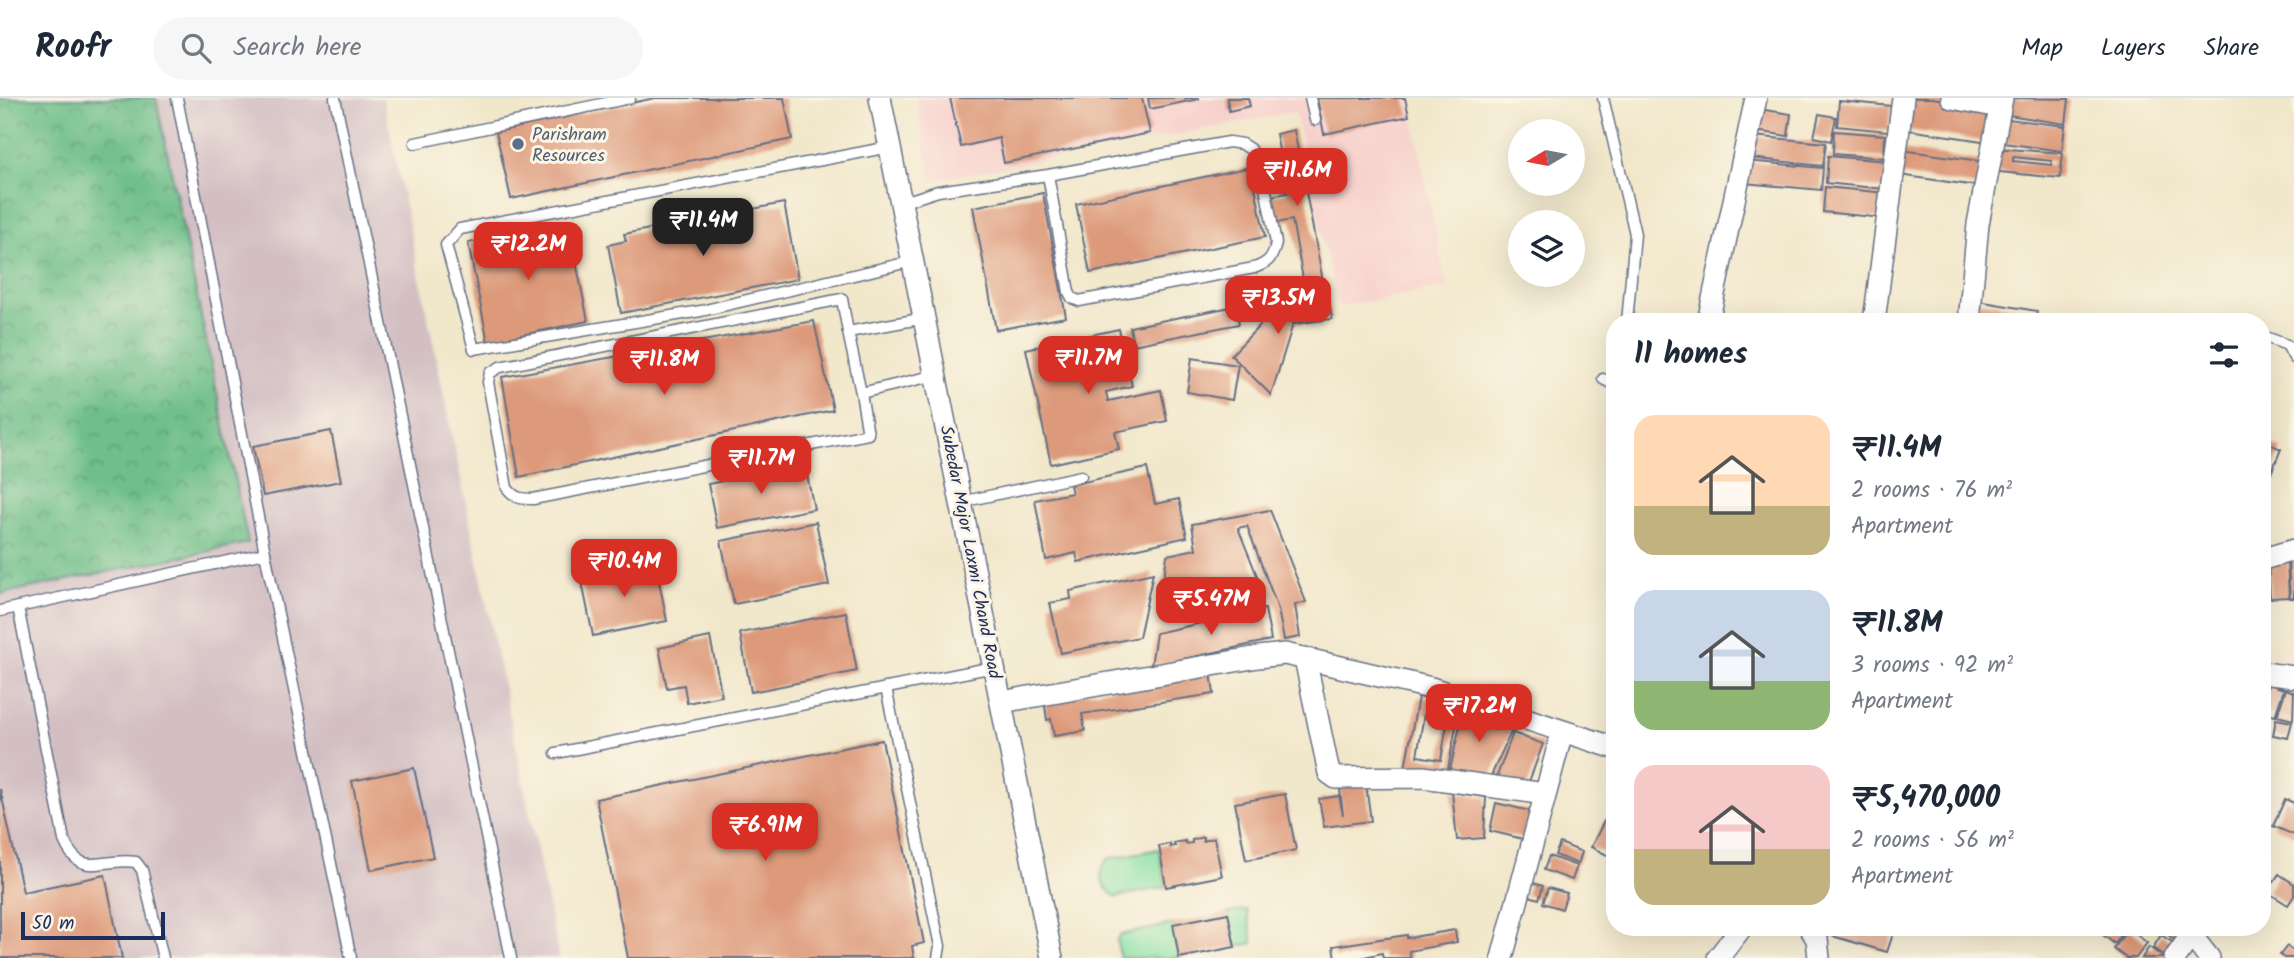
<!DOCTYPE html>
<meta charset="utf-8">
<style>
body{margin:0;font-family:Kalam,sans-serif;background:#f6f6f7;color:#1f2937;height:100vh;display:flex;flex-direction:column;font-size:26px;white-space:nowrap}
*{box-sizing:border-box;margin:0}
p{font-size:23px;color:#747a83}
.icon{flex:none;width:38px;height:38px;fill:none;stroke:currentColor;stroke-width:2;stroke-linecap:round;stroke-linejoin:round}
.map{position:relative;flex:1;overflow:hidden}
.drawer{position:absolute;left:1606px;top:215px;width:665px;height:623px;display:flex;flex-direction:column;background:#fff;border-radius:28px;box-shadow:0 7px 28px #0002}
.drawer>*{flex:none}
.needle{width:46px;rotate:260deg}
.fabs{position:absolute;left:1508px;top:21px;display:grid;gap:14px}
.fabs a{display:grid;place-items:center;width:77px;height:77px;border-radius:50%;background:#fff;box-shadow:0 7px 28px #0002;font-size:35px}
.scale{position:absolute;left:21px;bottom:18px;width:144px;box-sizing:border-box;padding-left:7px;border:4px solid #1b2f5e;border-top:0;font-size:19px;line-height:24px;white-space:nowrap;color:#1b2f5e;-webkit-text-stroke:5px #fcf5e5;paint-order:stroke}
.price{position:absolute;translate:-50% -60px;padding:0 16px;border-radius:14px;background:#d93025;color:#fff;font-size:23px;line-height:46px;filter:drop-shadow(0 2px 4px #0008)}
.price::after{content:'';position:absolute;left:50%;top:42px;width:21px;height:16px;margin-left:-10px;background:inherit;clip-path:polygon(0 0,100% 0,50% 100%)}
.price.on{background:#222;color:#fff}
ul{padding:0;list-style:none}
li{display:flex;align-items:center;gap:21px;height:175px;padding:0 28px}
li span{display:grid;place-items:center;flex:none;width:196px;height:140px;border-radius:21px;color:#555}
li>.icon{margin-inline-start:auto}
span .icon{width:84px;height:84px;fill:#fffc;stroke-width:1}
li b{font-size:30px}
h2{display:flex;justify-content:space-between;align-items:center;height:84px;padding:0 28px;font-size:30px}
header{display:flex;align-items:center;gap:42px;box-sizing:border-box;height:98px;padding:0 35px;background:#fff;border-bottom:2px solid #e0e1e3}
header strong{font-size:33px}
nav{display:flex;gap:38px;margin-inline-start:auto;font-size:24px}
.search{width:490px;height:63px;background:#f6f6f7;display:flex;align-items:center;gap:18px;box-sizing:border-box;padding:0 24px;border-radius:38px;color:#747a83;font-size:26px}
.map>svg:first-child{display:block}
.built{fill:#f7d0cc}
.industrial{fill:#d2bec3}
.forest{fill:url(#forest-crowns);stroke:#457774;stroke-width:2}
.garden{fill:#8ae1a5;stroke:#528882;stroke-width:2}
.building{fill:#dd9a7a;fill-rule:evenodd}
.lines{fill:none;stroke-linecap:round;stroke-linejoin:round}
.lane-casing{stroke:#666f84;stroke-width:13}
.street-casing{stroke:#666f84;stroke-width:24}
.lane{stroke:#fff;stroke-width:10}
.street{stroke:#fff;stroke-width:21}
.service-dot{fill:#5c6f8a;stroke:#fcf5e5;stroke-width:2.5}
.labels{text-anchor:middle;stroke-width:6;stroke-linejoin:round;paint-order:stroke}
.service-label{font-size:18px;fill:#4e5e75;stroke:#fcf5e5;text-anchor:start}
.street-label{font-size:18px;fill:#1b2f5e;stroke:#fcf5e5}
</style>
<header>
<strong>Roofr</strong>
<div class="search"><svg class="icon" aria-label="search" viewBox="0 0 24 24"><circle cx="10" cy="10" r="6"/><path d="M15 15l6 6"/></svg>Search here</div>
<nav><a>Map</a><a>Layers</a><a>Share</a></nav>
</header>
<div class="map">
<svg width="2294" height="860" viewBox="0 0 2294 860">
<defs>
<pattern id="forest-crowns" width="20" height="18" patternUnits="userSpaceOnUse" patternTransform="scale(1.75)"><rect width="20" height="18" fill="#6fbf8a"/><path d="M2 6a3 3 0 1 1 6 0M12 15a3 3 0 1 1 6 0" fill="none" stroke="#5a9c74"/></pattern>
</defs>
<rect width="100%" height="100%" fill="#fcf5e5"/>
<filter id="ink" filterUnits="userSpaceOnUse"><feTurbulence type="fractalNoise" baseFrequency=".0143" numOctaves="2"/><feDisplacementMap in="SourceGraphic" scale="14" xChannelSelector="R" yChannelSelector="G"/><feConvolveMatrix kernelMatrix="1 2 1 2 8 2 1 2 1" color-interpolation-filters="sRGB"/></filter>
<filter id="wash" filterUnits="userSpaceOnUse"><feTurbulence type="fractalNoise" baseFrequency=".00686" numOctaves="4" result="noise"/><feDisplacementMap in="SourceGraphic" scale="28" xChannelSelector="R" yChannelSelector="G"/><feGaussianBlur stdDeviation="1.57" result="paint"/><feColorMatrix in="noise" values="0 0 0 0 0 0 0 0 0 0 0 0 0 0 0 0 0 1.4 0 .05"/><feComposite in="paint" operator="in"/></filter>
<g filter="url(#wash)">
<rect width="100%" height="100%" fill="#f1e7cb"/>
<!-- built -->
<polygon class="built" points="916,0 1409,0 1447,189 1338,209 1295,14 931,83"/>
<!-- industrial -->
<polygon class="industrial" points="0,0 383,0 559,860 0,860"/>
<!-- forest -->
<polygon class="forest" points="0,0 156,0 248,445 0,496"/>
<!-- garden -->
<g class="garden">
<path d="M1159,751l7,38 -50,10c-14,-8 -21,-25 -8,-38z"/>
<polygon points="1247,812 1253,845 1235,849 1228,815"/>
<polygon points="1173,826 1179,860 1120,860 1117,842 1121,837"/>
</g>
<g id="blocks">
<!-- building -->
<g class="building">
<polygon points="655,0 784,0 792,41 511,101 496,34"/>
<polygon points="950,0 1142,0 1150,35 1004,65 999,40 961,49"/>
<polygon points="1148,0 1199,0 1199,1 1150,11"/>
<polygon points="1227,0 1248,0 1250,8 1229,13"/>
<polygon points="1317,0 1405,0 1409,18 1324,36"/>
<polygon points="1913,0 1932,0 1994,9 1989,44 1908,32"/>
<polygon points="2005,0 2069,1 2066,26 2002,16"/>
<polygon points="1839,3 1891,8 1888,33 1837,28"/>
<polygon points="1758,11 1791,16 1788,38 1755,33"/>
<polygon points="1819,16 1836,19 1831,43 1814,39"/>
<polygon points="1999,20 2065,28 2062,53 1996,44"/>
<polygon points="1294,32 1323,183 1304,186 1292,122 1276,125 1271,98 1287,95 1276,36"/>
<polygon points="1834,33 1885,37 1884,60 1833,56"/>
<polygon points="1752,38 1826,45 1823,68 1750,60"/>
<path d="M1994,50l69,5 -3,25 -70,-7zM2013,59l39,4v4l-39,-4z"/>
<polygon points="1902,52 1980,63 1977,88 1899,77"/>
<polygon points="1828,58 1887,63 1884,91 1826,85"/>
<polygon points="1746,63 1823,70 1821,92 1744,85"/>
<polygon points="1251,69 1265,139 1090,175 1076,106"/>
<polygon points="1825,89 1886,95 1883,120 1823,114"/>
<polygon points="1043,95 1066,219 996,232 973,109"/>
<polygon points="784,105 798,181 621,215 608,147 626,143 624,136"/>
<polygon points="568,124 588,223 488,244 468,145"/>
<polygon points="1327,194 1332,221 1293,226 1271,297 1231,257 1271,216 1270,206"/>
<polygon points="1978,203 2037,213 2035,224 1974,224"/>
<polygon points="1236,208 1239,226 1133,247 1130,229"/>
<polygon points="1804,217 1834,223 1834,224 1802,224"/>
<polygon points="814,223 833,312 519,379 502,279"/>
<polygon points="1119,231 1132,288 1106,294 1108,303 1161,292 1167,323 1115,334 1119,351 1051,366 1026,251"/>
<polygon points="1192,260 1238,267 1232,302 1187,294"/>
<polygon points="331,333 341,383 263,398 253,348"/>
<polygon points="2263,343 2281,351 2270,378 2263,375"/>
<polygon points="805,367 814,411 717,430 708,386"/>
<polygon points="1147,370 1155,406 1179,401 1187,439 1078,464 1076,455 1046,462 1035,402 1072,395 1070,387"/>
<polygon points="1270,412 1306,504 1295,507 1300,539 1284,542 1278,511 1247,428 1238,430 1260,485 1159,515 1167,457 1196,451 1192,426"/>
<polygon points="816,424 829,487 734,506 721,443"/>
<polygon points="2294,461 2294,500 2290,500 2288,462"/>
<polygon points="655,463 667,523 593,538 581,479"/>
<polygon points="2268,464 2287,464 2289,499 2270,500"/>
<polygon points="1153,475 1139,539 1061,555 1050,505 1071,501 1070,493"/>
<polygon points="1265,511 1271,542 1151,568 1156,535"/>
<polygon points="846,514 857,573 751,594 740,535"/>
<polygon points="710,539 722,598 687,605 684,587 667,590 659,550"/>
<polygon points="1211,575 1214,596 1082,616 1085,633 1054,638 1051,621 1047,622 1044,601"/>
<polygon points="2269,586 2284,591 2275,618 2263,614 2263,604"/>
<polygon points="2286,591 2294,594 2293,622 2277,618"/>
<path d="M1418,599l42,8 -12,64 -43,-1zM1424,616l24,4 -7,42 -24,-4z"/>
<polygon points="1465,605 1512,632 1490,680 1450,672"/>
<polygon points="2276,621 2292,624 2288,640 2273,637"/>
<polygon points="1513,635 1543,646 1527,689 1497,678"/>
<polygon points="882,642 924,845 912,848 914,860 628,860 596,701"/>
<polygon points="414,670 433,759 371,772 352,683"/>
<polygon points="1366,687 1371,723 1324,729 1319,701 1339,698 1343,717 1340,691"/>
<polygon points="0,691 23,794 105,777 122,860 0,860"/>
<polygon points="1452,694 1486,699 1484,740 1457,742"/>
<polygon points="1285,696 1296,752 1246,762 1235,705"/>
<polygon points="2285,701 2294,705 2294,737 2273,728"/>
<polygon points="1496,705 1530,713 1523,741 1490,733"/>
<polygon points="1604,723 1615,728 1615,761 1591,749"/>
<polygon points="1203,739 1203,743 1214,740 1222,778 1166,789 1159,748 1170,746 1170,749 1175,748 1174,745 1185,743 1186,746 1192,745 1192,742"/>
<polygon points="1560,745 1582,754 1578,766 1555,757"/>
<polygon points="1549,758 1577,768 1572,782 1544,772"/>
<polygon points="2279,776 2294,786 2294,798 2288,807 2267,794"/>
<polygon points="1530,784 1543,788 1539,801 1526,797"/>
<polygon points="1548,790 1567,795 1562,811 1543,805"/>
<polygon points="1228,815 1235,849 1179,860 1173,826"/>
<polygon points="1831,830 1895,830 1887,854 1829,837"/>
<polygon points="2102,830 2116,830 2123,834 2115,846 2099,834"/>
<polygon points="2120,830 2128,830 2147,845 2136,860 2126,860 2114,851 2126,833"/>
<polygon points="2172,830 2191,830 2182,847 2167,836"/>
<polygon points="1455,832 1457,844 1409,853 1411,860 1383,860 1382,855 1360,860 1335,860 1333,848 1407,837 1407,840"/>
<polygon points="2161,837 2180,849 2168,860 2153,850"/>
<polygon points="2287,848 2294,854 2294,860 2284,860 2280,857"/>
<polygon points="2149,849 2165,860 2142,860"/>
</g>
</g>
</g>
<g filter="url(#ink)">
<use href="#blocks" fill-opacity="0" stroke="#666f84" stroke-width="2"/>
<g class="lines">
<defs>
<g id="lane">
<polyline points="177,0 265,455 351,860"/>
<polyline points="335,0 511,860"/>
<polyline points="1310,0 1315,22"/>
<polyline points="1603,0 1635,136 1627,224"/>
<polyline points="415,45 630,0"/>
<polyline points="890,49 460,131 446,147 474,251 701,213 913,163"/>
<path d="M901,105l37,-12 110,-16 181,-33 13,2 8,5 10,12 16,82c-3,14 -7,20 -22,25l-175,33 -7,-3 -3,-6 -21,-117"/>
<polyline points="925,220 848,234 861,295 936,277"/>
<polyline points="2206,222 2212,224"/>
<path d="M848,234l-6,-33 -342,68 -10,6 -2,9 19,106c8,10 13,11 26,11l335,-65 -7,-41"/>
<polyline points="2263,238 2287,247 2294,260"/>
<polyline points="1603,281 1615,287"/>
<polyline points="961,404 1081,378"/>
<path d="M18,509l46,233c17,41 39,16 72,22l6,8 21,88"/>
<polyline points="0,513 265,455"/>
<polyline points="886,590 940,848 938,860"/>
<polyline points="556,655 994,569"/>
</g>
<g id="street">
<polyline points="880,0 1052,860"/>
<polyline points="1952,0 2000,9"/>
<polyline points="1708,224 1756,0"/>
<polyline points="1874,224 1903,0"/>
<polyline points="1969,224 1978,126 2002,0"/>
<polyline points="2263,461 2294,452"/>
<polyline points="1305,560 1329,675 1336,680 1423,679 1545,696"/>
<polyline points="2263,575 2294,579"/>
<polyline points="1001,604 1258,559 1285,556 1431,590 1615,650"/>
<polyline points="1810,830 1817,841 1819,860"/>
<polyline points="2194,841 2209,860"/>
<polyline points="1502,860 1562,634"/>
<polyline points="1718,860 1741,830"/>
<polyline points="2175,860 2187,843 2194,841 2197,830"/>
</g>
</defs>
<!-- lane casing -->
<use href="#lane" class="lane-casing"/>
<!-- street casing -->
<use href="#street" class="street-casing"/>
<!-- lane -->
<use href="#lane" class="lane"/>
<!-- street -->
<use href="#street" class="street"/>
</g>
</g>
<!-- markers -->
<circle class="service-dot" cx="518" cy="46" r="7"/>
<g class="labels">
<!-- service labels -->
<g class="service-label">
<text x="532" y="42">Parishram<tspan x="532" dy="21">Resources</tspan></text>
</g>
<!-- street labels -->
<g class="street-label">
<text transform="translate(971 454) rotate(79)" y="6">Subedar Major Laxmi Chand Road</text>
</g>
</g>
</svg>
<div class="fabs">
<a><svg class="needle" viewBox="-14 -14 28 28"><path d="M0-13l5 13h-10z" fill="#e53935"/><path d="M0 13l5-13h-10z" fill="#747a83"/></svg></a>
<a><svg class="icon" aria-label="layers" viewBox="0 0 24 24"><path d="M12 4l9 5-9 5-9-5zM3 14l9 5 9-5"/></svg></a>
</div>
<div class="scale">50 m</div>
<b class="price" style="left:1297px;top:110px">₹11.6M</b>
<b class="price on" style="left:703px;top:160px">₹11.4M</b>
<b class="price" style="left:528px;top:184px">₹12.2M</b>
<b class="price" style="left:1278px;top:238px">₹13.5M</b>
<b class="price" style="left:1088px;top:298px">₹11.7M</b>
<b class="price" style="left:664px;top:299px">₹11.8M</b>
<b class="price" style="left:761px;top:398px">₹11.7M</b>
<b class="price" style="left:624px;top:501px">₹10.4M</b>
<b class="price" style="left:1211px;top:539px">₹5.47M</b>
<b class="price" style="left:1479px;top:646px">₹17.2M</b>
<b class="price" style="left:765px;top:765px">₹6.91M</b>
<section class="drawer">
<h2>11 homes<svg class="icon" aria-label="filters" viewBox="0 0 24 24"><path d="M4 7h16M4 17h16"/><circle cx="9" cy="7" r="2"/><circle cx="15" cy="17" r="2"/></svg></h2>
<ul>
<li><span style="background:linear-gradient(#ffd9b3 65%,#c2b280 0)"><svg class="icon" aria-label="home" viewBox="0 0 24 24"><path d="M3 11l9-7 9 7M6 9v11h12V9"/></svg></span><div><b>₹11.4M</b><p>2 rooms · 76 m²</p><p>Apartment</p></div></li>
<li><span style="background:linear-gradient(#c9d6e8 65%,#8fb573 0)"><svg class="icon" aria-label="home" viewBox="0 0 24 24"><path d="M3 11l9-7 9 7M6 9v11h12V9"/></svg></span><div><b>₹11.8M</b><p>3 rooms · 92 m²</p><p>Apartment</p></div></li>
<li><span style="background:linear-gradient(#f6c9c9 60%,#c2b280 0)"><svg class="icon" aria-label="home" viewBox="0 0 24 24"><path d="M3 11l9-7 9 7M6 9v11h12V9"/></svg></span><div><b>₹5,470,000</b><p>2 rooms · 56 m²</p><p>Apartment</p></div></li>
</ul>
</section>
</div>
